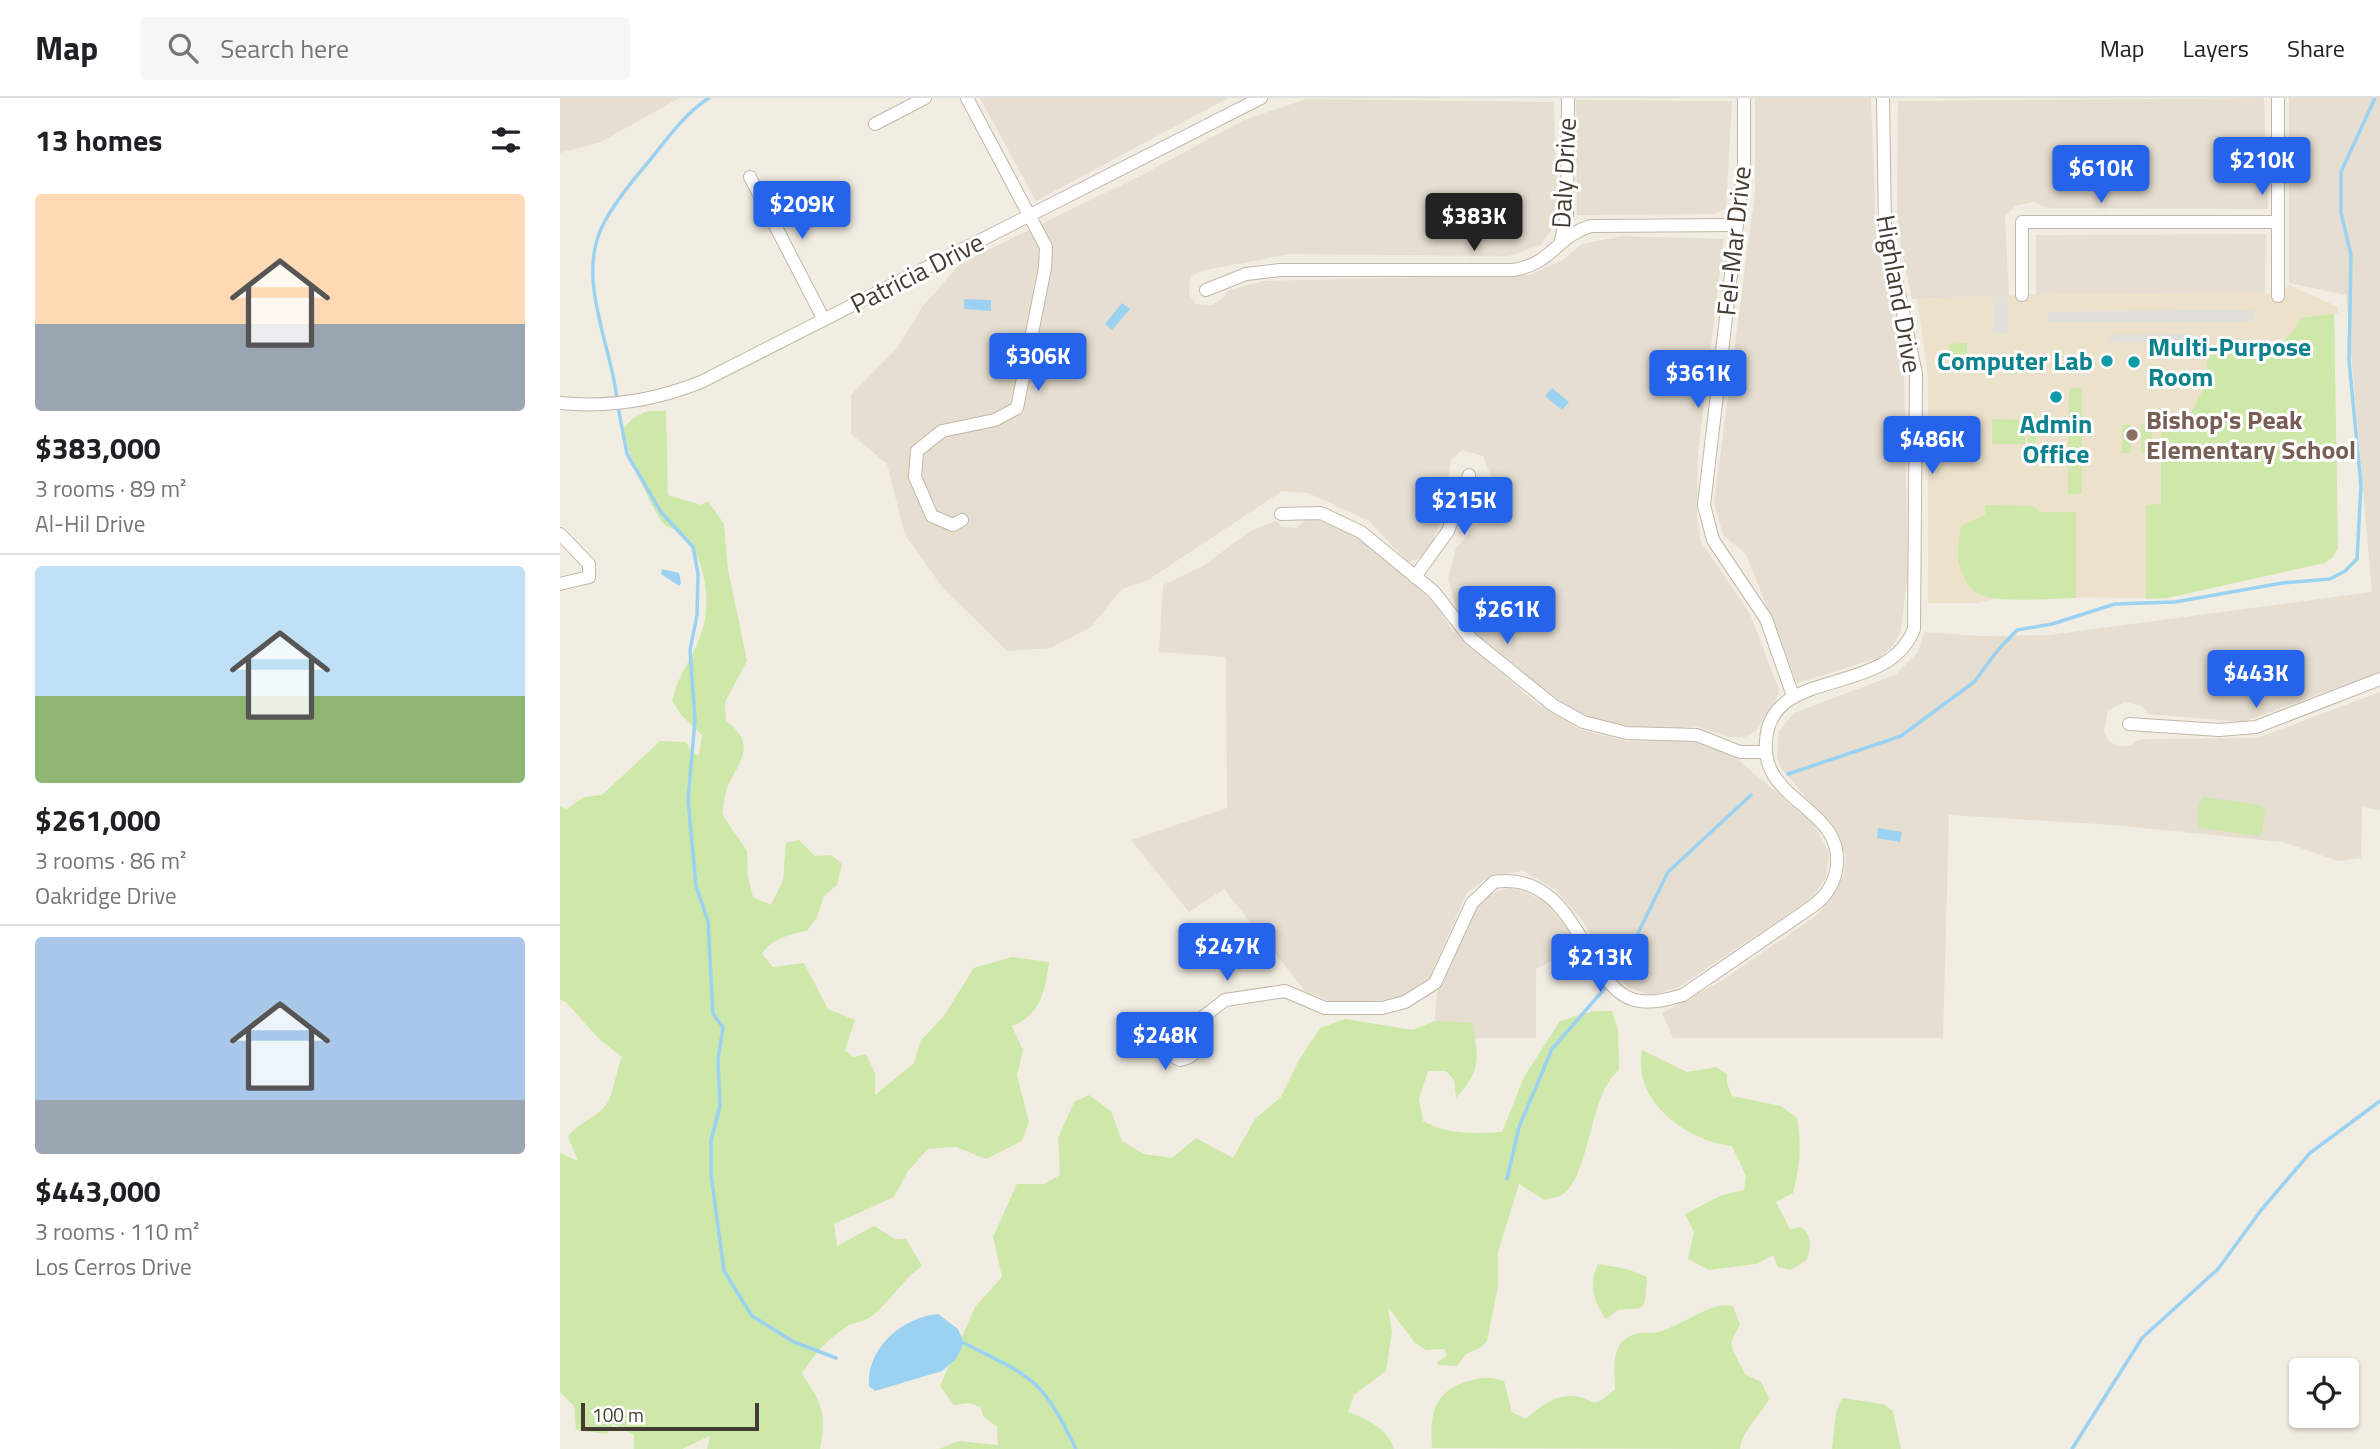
<!DOCTYPE html>
<meta charset="utf-8">
<style>
body{margin:0;font-family:"Titillium Web",sans-serif;background:#f6f6f6;color:#202124;height:100vh;display:flex;flex-direction:column;font-size:26px;white-space:nowrap}
*{box-sizing:border-box;margin:0}
p{font-size:23px;color:#757577}
.icon{flex:none;width:38px;height:38px;fill:none;stroke:currentColor;stroke-width:2;stroke-linecap:round;stroke-linejoin:round}
.map{position:relative;flex:1;overflow:hidden}
.side{display:flex;flex-direction:column;background:#fff;width:560px}
.side>*{flex:none}
.fabs{position:absolute;left:1729px;top:1260px;display:grid;gap:14px}
.fabs a{display:grid;place-items:center;width:70px;height:70px;border-radius:7px;background:#fff;box-shadow:0 2px 5px #0004;font-size:35px}
.scale{position:absolute;left:21px;bottom:18px;width:178px;box-sizing:border-box;padding-left:7px;border:4px solid #443c33;border-top:0;font-size:19px;line-height:24px;white-space:nowrap;color:#443c33;-webkit-text-stroke:5px #fff;paint-order:stroke}
.price{position:absolute;translate:-50% -60px;padding:0 16px;border-radius:7px;background:#2563eb;color:#fff;font-size:23px;line-height:46px;filter:drop-shadow(0 2px 4px #0008)}
.price::after{content:'';position:absolute;left:50%;top:42px;width:21px;height:16px;margin-left:-10px;background:inherit;clip-path:polygon(0 0,100% 0,50% 100%)}
.price.current{background:#222;color:#fff}
ul{padding:0;list-style:none}
li{display:grid;align-content:center;gap:14px;height:371px;padding:0 35px}
li+li{border-top:2px solid #e0e0e0}
li span{display:grid;place-items:center;height:217px;border-radius:7px;color:#555}
li>.icon{margin-inline-start:auto}
span .icon{width:126px;height:126px;fill:#fffc;stroke-width:1}
li b{font-size:30px}
h2{display:flex;justify-content:space-between;align-items:center;height:84px;padding:0 35px;font-size:30px}
header{display:flex;align-items:center;gap:42px;box-sizing:border-box;height:98px;padding:0 35px;background:#fff;border-bottom:2px solid #e0e0e0}
header strong{font-size:33px}
nav{display:flex;gap:38px;margin-inline-start:auto;font-size:24px}
.search{width:490px;height:63px;background:#f6f6f6;display:flex;align-items:center;gap:18px;box-sizing:border-box;padding:0 24px;border-radius:7px;color:#757577;font-size:26px}
main{display:flex;flex:1;min-height:0}
.map>svg:first-child{display:block}
.residential{fill:#e6ded0}
.education{fill:#ece1cb}
.green{fill:#cee8a9}
.parking{fill:#e2dfdb}
.water{fill:#9bd2f2}
.lines{fill:none;stroke-linecap:round;stroke-linejoin:round}
.stream{stroke:#9bd2f2;stroke-width:3.5}
.minor-casing{stroke:#c0b7a8;stroke-width:14}
.minor{stroke:#fff;stroke-width:12}
.culture-dot{fill:#0f9aa8;stroke:#fff;stroke-width:2.5}
.education-dot{fill:#8d6e63;stroke:#fff;stroke-width:2.5}
.labels{text-anchor:middle;stroke-width:6;stroke-linejoin:round;paint-order:stroke}
.street-label{font-size:26px;fill:#443c33;stroke:#fff}
.culture-label{font-size:26px;font-weight:bold;fill:#0d838f;stroke:#fff;text-anchor:start}
.education-label{font-size:26px;font-weight:bold;fill:#785e54;stroke:#fff;text-anchor:start}
</style>
<header>
<strong>Map</strong>
<div class="search"><svg class="icon" aria-label="search" viewBox="0 0 24 24"><circle cx="10" cy="10" r="6"/><path d="M15 15l6 6"/></svg>Search here</div>
<nav><a>Map</a><a>Layers</a><a>Share</a></nav>
</header>
<main>
<section class="side">
<h2>13 homes<svg class="icon" aria-label="filters" viewBox="0 0 24 24"><path d="M4 7h16M4 17h16"/><circle cx="9" cy="7" r="2"/><circle cx="15" cy="17" r="2"/></svg></h2>
<ul>
<li><span style="background:linear-gradient(#ffd9b3 60%,#9aa5b1 0)"><svg class="icon" aria-label="home" viewBox="0 0 24 24"><path d="M3 11l9-7 9 7M6 9v11h12V9"/></svg></span><div><b>$383,000</b><p>3 rooms · 89 m²</p><p>Al-Hil Drive</p></div></li>
<li><span style="background:linear-gradient(#bfe0f5 60%,#8fb573 0)"><svg class="icon" aria-label="home" viewBox="0 0 24 24"><path d="M3 11l9-7 9 7M6 9v11h12V9"/></svg></span><div><b>$261,000</b><p>3 rooms · 86 m²</p><p>Oakridge Drive</p></div></li>
<li><span style="background:linear-gradient(#a9c7e8 75%,#9aa5b1 0)"><svg class="icon" aria-label="home" viewBox="0 0 24 24"><path d="M3 11l9-7 9 7M6 9v11h12V9"/></svg></span><div><b>$443,000</b><p>3 rooms · 110 m²</p><p>Los Cerros Drive</p></div></li>
</ul>
</section>
<div class="map">
<svg width="1820" height="1351" viewBox="0 0 1820 1351">
<rect width="100%" height="100%" fill="#f2ede2"/>
<!-- residential -->
<g class="residential">
<polygon points="0,0 119,0 41,44 0,55"/>
<polygon points="420,0 668,0 476,103"/>
<polygon points="1195,0 1311,0 1316,137 1344,268 1348,473 1341,532 1334,547 1319,560 1237,585 1186,456 1163,437 1154,404 1195,95"/>
<polygon points="1704,0 1708,111 1488,110 1474,104 1455,108 1445,118 1449,198 1352,201 1341,151 1337,115 1338,3"/>
<polygon points="1729,0 1820,0 1820,574 1683,624 1588,616 1582,608 1565,604 1548,612 1544,633 1548,642 1557,648 1569,648 1582,641 1697,640 1820,594 1820,712 1802,709 1801,760 1778,763 1723,744 1553,727 1389,717 1383,940 1113,940 1102,915 1160,884 1260,815 1284,777 1286,758 1277,736 1221,670 1217,659 1219,633 1234,615 1335,577 1358,554 1364,534 1418,538 1489,537 1812,494 1786,197 1729,185"/>
<polygon points="746,1 994,4 997,99 993,130 981,147 949,158 730,156 641,173 630,179 629,196 636,206 652,207 662,201 669,192 704,183 969,177 1003,162 1022,146 1062,138 1164,141 1138,355 1137,419 1141,444 1190,516 1220,594 1196,633 1185,639 1170,639 1134,628 1101,632 1040,624 1010,611 912,533 897,513 888,481 896,450 919,424 931,378 923,358 902,352 891,362 888,381 891,399 869,451 859,460 848,464 809,423 748,395 722,393 588,482 562,491 531,529 491,550 447,553 383,490 345,437 327,366 291,336 291,297 338,249 362,209 401,165 582,77 684,22"/>
<polygon points="1016,2 1172,3 1166,111 1154,116 1017,117"/>
<polygon points="1706,136 1705,195 1476,197 1476,137"/>
<polygon points="747,421 755,421 788,432 862,493 879,510 892,533 976,605 1021,632 1067,643 1140,643 1171,656 1253,725 1269,754 1266,780 1253,799 1119,889 1091,897 1069,890 1053,874 1022,822 995,791 963,773 932,777 907,794 870,879 835,902 773,904 745,893 664,791 629,814 571,742 667,710 666,559 599,554 603,487 643,468 690,433 716,423 722,429 736,430"/>
<polygon points="948,790 963,793 984,803 1004,826 1018,850 976,871 976,940 873,940 878,886 915,810 932,795"/>
</g>
<!-- education -->
<polygon class="education" points="1729,187 1778,209 1778,215 1774,216 1778,450 1772,460 1764,465 1607,500 1445,499 1417,505 1368,505 1368,279 1357,201 1463,197 1705,195 1718,198"/>
<!-- green -->
<g class="green">
<path d="M1774,216l4,234 -6,10 -8,5 -157,35 -21,1v-94l15,-1v-83h26l22,-43 -4,-23h24l1,-6c34,0 54,3 71,-31z"/>
<polygon points="1407,245 1407,265 1389,265 1389,246"/>
<polygon points="1509,290 1522,290 1522,396 1508,396"/>
<path d="M87,313h19l2,84 33,10 7,-4 16,23 4,45 19,92 -22,41 1,19c28,21 18,35 4,60 -5,9 -6,23 -8,33l25,37 1,26 5,20 18,8 12,-24 3,-38 13,-3 16,16 16,-1 11,9 -5,21 -13,11 -7,21 -10,14c-17,3 -36,8 -45,23l11,13 31,-4 24,46 27,11 -10,30 8,7 13,-3 9,19v22l39,-32 7,-23 22,-23 31,-49 38,-11 37,5c-4,29 -8,53 -37,64l11,24 -6,25 12,47 -7,19 -36,18 -30,-12 -28,2 -20,22 -14,26 -60,27 3,22 37,-20 21,13h11l16,27c-20,14 -31,35 -50,50 -8,6 -18,6 -26,11 -19,13 -32,27 -44,47 20,30 25,38 18,75h-113l3,-13 -28,13h-48v-14l-21,-11 -6,10 -31,-4 -2,-24 -14,-14v-239l18,8 -10,-24c8,-14 27,-18 38,-32 8,-11 10,-35 16,-48l-22,-17 -34,-38 -6,-2v-194l7,3 17,-12 18,-2 58,-54 26,1 6,11 7,2 3,-20 -20,-19 -10,-15c8,-35 30,-52 34,-89 2,-27 -4,-60 -26,-79 -6,-5 -14,-5 -18,-11 -15,-23 -34,-67 -39,-93l9,-10z"/>
<polygon points="1468,315 1476,315 1476,358 1468,359"/>
<polygon points="1432,321 1465,322 1465,346 1432,346"/>
<rect x="1581" y="326" width="11" height="29"/>
<rect x="1562" y="327" width="9" height="28"/>
<path d="M1425,407l48,1 7,6h36v86c-23,0 -77,6 -97,-4 -12,-6 -19,-23 -21,-36 -1,-11 2,-21 3,-32l24,-11z"/>
<path d="M1644,699l56,8 5,5 -3,24 -5,2 -57,-8c-5,-8 -3,-24 4,-31z"/>
<path d="M1034,913h18l6,19 1,40c-30,22 -29,112 -59,126 -4,2 -11,2 -16,4l-25,-16 -21,68v34l-11,55 -7,7 -14,6 -9,12 -19,-1 -1,-3 10,-6 -3,-7 -18,1 -11,-7 -27,-36 4,25 -6,39 -32,24 -6,17c18,6 40,17 46,37h-455l20,-8 39,4 -1,-18 -13,-10 -4,-10 -11,-4 -15,2 -14,-19 35,-79 27,-30 -9,-40 24,-53h27l16,-9 -2,-37 16,-36 15,-7 22,16 11,30 22,13 28,4 24,-20 37,20 22,-39 26,-22 18,-37 21,-32 25,-9 68,11 21,-9 38,2c7,35 9,48 -16,75l-2,-18 -8,-9h-18l-9,28 4,22c26,14 51,13 79,11l22,-55 36,-56z"/>
<path d="M1082,952l45,22 29,-5 11,7v10l5,12 49,10 16,12c5,26 3,49 -4,75l-17,9 14,27 11,-2c12,10 10,19 6,33l-17,10 -12,-3 -5,-12 -17,9 -47,6 -21,-11 6,-27 -9,-18 37,-19 22,-5 2,-14 -14,-30c-45,-5 -100,-44 -90,-96z"/>
<path d="M1038,1166l29,5 20,8 -2,25 -4,6 -23,2 -12,9c-12,-16 -18,-35 -8,-55z"/>
<path d="M1161,1207l12,1 7,19 -9,17 2,9 12,23 16,8 8,17c-9,17 -27,31 -29,50l-308,-1c-2,-31 0,-56 34,-66 15,-5 23,-6 38,-1l8,31 14,7c13,-11 26,-23 44,-23 26,0 18,18 45,-7 -1,-23 -5,-51 25,-56 7,-1 15,1 22,-2 20,-7 37,-20 59,-26z"/>
<polygon points="1282,1300 1323,1306 1333,1313 1341,1351 1272,1351 1276,1314"/>
</g>
<!-- parking -->
<g class="parking">
<rect x="1433" y="199" width="15" height="37"/>
<polygon points="1637,212 1691,212 1695,215 1692,224 1484,224 1490,214"/>
<polygon points="1632,236 1624,245 1553,245 1547,237"/>
</g>
<!-- water -->
<g class="water">
<polygon points="404,201 431,202 431,213 404,211"/>
<polygon points="562,205 570,211 552,232 545,226"/>
<polygon points="992,290 1009,304 1002,312 985,298"/>
<polygon points="102,471 119,475 121,485 119,488 101,476"/>
<polygon points="1318,730 1342,734 1340,744 1317,740"/>
<path d="M378,1216l20,15 6,14 -8,16 -14,12 -67,20 -6,-5c-3,-38 34,-69 69,-72z"/>
</g>
<g class="lines">
<!-- stream -->
<g class="stream">
<path d="M57,301c-6,-56 -43,-124 -12,-178 12,-22 29,-42 45,-61 17,-21 35,-47 59,-62"/>
<polyline points="58,309 67,356 101,414 133,449 138,476 137,517 130,552 135,622 128,702 136,788 148,823 153,916 163,929 158,962 160,1008 151,1042 151,1076 164,1173 192,1218 234,1244 276,1260"/>
<polyline points="1228,676 1341,638 1414,584 1438,552 1457,532 1492,526 1555,506 1615,504 1722,485 1770,481 1785,473 1797,461 1801,388 1789,262 1791,157 1781,115 1781,74 1815,0"/>
<polyline points="947,1081 959,1029 992,951 1059,874 1108,774 1191,697"/>
<path d="M404,1245c69,35 77,34 112,106"/>
<polyline points="1512,1351 1582,1240 1658,1171 1702,1111 1750,1055 1820,1003"/>
</g>
<defs>
<g id="minor">
<polyline points="1184,0 1184,66 1144,407 1153,442 1206,521 1233,598"/>
<polyline points="315,26 365,0"/>
<polyline points="190,79 264,222"/>
<polyline points="1001,142 1007,117 1008,0"/>
<path d="M646,192l40,-16 34,-4h233c40,-6 43,-34 78,-44l146,-1"/>
<polyline points="1462,197 1462,124 1718,124"/>
<polyline points="1718,198 1718,0"/>
<path d="M0,305c49,5 96,-3 141,-21l560,-284"/>
<polyline points="721,416 761,415 801,434 874,494 910,540 993,607 1023,624 1067,635 1137,637 1180,654 1206,654"/>
<polyline points="402,422 393,427 372,418 355,379 357,353 382,333 435,322 457,310 485,170 486,149 407,0"/>
<polyline points="0,436 29,466 29,479 0,486"/>
<polyline points="855,479 888,433 909,377"/>
<polyline points="1569,626 1659,632 1696,629 1820,581"/>
<path d="M630,929c14,15 9,29 -10,33 -26,-12 -18,-39 10,-33l35,-27 60,-9 40,17h57l23,-6 30,-19 37,-80 22,-21c88,-13 90,113 146,119 15,2 29,-2 43,-6l130,-89c12,-9 20,-20 23,-35 10,-51 -47,-65 -64,-99 -5,-8 -7,-22 -6,-31 4,-76 121,-42 148,-112l2,-255 -31,-147 -2,-129"/>
</g>
</defs>
<!-- minor casing -->
<use href="#minor" class="minor-casing"/>
<!-- minor -->
<use href="#minor" class="minor"/>
</g>
<!-- markers -->
<g class="culture-dot">
<circle cx="1547" cy="263" r="7"/>
<circle cx="1574" cy="264" r="7"/>
<circle cx="1496" cy="299" r="7"/>
</g>
<circle class="education-dot" cx="1572" cy="337" r="7"/>
<g class="labels">
<!-- street labels -->
<g class="street-label">
<text transform="translate(1004 75) rotate(-87)" y="9">Daly Drive</text>
<text transform="translate(1174 143) rotate(-84)" y="9">Fel-Mar Drive</text>
<text transform="translate(357 175) rotate(-27)" y="9">Patricia Drive</text>
<text transform="translate(1339 196) rotate(80)" y="9">Highland Drive</text>
</g>
<!-- culture labels -->
<g class="culture-label">
<text x="1588" y="258">Multi-Purpose<tspan x="1588" dy="30">Room</tspan></text>
<text x="1533" y="272" text-anchor="end">Computer Lab</text>
<text x="1496" y="335" text-anchor="middle">Admin<tspan x="1496" dy="30">Office</tspan></text>
</g>
<!-- education labels -->
<g class="education-label">
<text x="1586" y="331">Bishop's Peak<tspan x="1586" dy="30">Elementary School</tspan></text>
</g>
</g>
</svg>
<div class="fabs">
<a><svg class="icon" aria-label="locate" viewBox="0 0 24 24"><circle cx="12" cy="12" r="6"/><path d="M12 2v4M12 18v4M2 12h4M18 12h4"/></svg></a>
</div>
<div class="scale">100 m</div>
<b class="price" style="left:1702px;top:99px">$210K</b>
<b class="price" style="left:1541px;top:107px">$610K</b>
<b class="price" style="left:242px;top:143px">$209K</b>
<b class="price current" style="left:914px;top:155px">$383K</b>
<b class="price" style="left:478px;top:295px">$306K</b>
<b class="price" style="left:1138px;top:312px">$361K</b>
<b class="price" style="left:1372px;top:378px">$486K</b>
<b class="price" style="left:904px;top:439px">$215K</b>
<b class="price" style="left:947px;top:548px">$261K</b>
<b class="price" style="left:1696px;top:612px">$443K</b>
<b class="price" style="left:667px;top:885px">$247K</b>
<b class="price" style="left:1040px;top:896px">$213K</b>
<b class="price" style="left:605px;top:974px">$248K</b>
</div>
</main>
